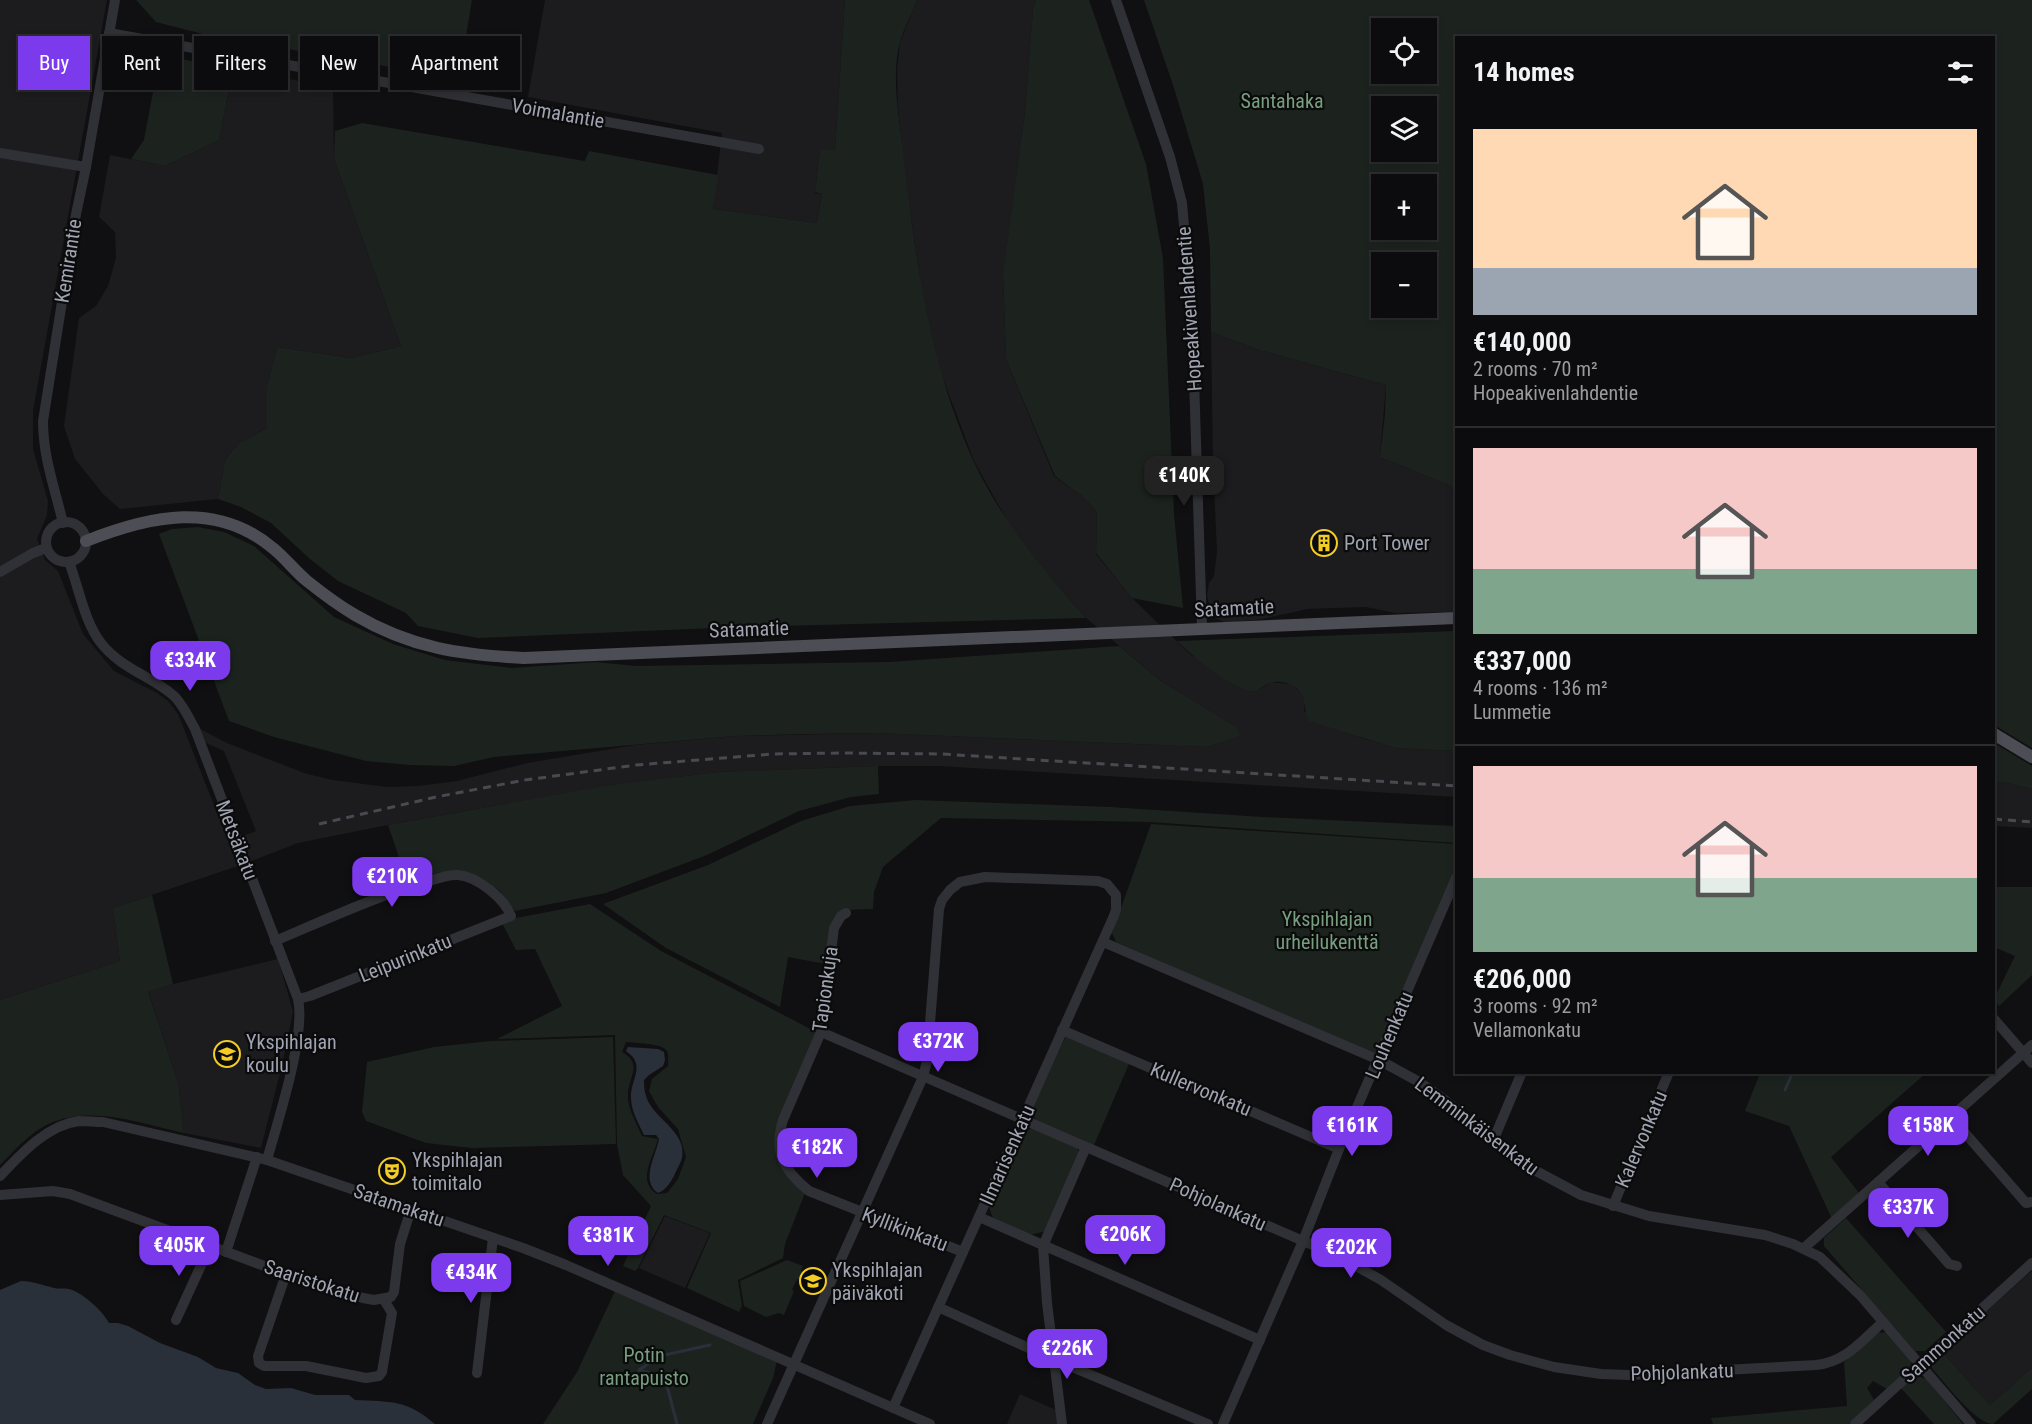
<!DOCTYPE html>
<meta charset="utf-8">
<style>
body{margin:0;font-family:"Roboto Condensed",sans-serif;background:#151416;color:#f1f3f6;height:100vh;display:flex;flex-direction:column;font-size:22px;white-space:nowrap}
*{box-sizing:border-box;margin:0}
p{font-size:20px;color:#9a9b9d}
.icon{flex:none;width:33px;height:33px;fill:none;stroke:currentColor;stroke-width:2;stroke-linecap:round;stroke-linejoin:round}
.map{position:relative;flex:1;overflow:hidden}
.side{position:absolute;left:1455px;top:36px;width:540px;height:1038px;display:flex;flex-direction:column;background:#0c0b0d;border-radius:0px;box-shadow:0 3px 9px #0003,0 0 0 2px #2c2b2e}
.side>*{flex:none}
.top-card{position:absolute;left:18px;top:36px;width:570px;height:54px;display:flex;gap:12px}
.controls{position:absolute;left:1371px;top:18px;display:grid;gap:12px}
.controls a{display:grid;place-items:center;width:66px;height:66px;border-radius:0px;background:#0c0b0d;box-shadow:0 3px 9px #0003,0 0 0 2px #2c2b2e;font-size:30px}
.price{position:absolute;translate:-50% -51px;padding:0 14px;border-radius:12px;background:#7c3aed;color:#fff;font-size:20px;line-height:39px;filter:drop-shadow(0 2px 3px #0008)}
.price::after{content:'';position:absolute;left:50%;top:36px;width:18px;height:14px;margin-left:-9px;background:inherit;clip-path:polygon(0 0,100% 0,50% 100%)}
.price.active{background:#222;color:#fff}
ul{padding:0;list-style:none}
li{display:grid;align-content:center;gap:12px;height:318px;padding:0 18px}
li+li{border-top:2px solid #2c2b2e}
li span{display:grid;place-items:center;height:186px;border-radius:0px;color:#555}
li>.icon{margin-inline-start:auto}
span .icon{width:108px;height:108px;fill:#fffc;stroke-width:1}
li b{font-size:26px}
h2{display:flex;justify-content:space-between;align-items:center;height:72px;padding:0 18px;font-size:26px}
.chip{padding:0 21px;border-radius:0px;background:#0c0b0d;box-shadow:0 3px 9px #0003,0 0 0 2px #2c2b2e;font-size:21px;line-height:54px}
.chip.active{background:#7c3aed;color:#fff}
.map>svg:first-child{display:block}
.built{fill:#1c1b1e}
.green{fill:#1c231e;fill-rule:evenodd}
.water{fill:#293039}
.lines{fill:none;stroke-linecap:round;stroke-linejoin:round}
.stream{stroke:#293039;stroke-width:3}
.minor{stroke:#303136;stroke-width:10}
.major{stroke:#4c4d55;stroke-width:12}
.rail{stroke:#494a51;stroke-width:3;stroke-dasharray:8 6;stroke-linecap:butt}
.labels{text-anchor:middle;stroke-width:4.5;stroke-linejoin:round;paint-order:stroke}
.park-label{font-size:20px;fill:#779e7f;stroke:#0b0b0c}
.street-label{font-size:20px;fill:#a0a3b2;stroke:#0b0b0c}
.poi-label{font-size:20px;fill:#a0a3b2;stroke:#0b0b0c;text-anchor:start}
</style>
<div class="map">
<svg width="2032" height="1424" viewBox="0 0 2032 1424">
<rect width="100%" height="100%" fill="#100f11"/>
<!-- built -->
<g class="built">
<polygon points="0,0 107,0 33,411 33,449 48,501 47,515 37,539 45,560 58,571 83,634 98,652 114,671 157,693 168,701 178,714 238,866 113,908 120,961 0,1000"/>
<polygon points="545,0 845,0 835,150 820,150 815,193 822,194 817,223 713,209 722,133 528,97"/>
<polygon points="917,0 1036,0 1033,8 1025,112 1003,277 1006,359 1054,476 1082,496 1097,512 1096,554 1132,598 1191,655 1260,689 1271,682 1291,684 1301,692 1305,702 1304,711 1334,728 1362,738 1395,748 1456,751 1456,797 939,766 878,766 719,772 611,785 388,825 298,843 246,863 237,838 256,831 224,751 199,740 193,725 227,743 307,774 333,780 387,787 418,786 457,781 527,763 635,745 735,736 876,733 1207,747 1239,736 1235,727 1161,681 1086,618 1040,566 1009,524 974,461 939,368 924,305 907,191 898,108 897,69 900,42"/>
<polygon points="233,69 333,87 334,159 401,346 351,358 277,347 267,386 267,428 239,443 225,460 218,499 120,509 103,494 75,459 64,426 79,318 96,306 108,286 116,258 115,232 99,217 110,155 165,166 219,140"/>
<polygon points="1211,332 1256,349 1386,385 1380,457 1451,486 1456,503 1456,612 1395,613 1366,607 1308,609 1262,619 1226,623 1215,618 1209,606 1207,595 1209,583 1214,576 1217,552 1213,466"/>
<polygon points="1994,782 2007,783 2032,789 2032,828 1994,826"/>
<polygon points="278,959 293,1011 283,1061 261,1148 184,1133 178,1083 148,990"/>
<polygon points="665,1216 710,1233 685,1288 639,1268"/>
<polygon points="2032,1271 2032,1368 1990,1405 1941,1351"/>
<polygon points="1020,1394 1056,1410 1057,1424 1007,1424"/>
</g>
<!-- green -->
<g class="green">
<polygon points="136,0 472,0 459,79 203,34 156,22"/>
<path d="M845,0h72c-5,14 -13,28 -17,42 -9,34 -1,74 3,109 12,106 26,211 70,309 28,60 69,109 113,158l-348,9 -260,11 -60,-12 -12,-13 -68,-32 -28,-22 -39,-36 -30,-16 -23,-8 7,-39 14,-17 28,-15v-42l10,-39 74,11 50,-12 -67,-187 1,-28 27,-8 223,38 4,-10 129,24 -5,34 104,14 5,-29 -7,-2 5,-42h15z"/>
<polygon points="1036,0 1089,0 1146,164 1163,258 1174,514 1183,608 1132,598 1096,553 1097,512 1082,496 1055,476 1006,359 1003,274 1025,112 1033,8"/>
<path d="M1144,0h888v748l-38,-23v-687h-538v465l-5,-17 -71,-29 5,-43 1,-29 -130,-36 -45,-17 -1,-83 -7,-65 -29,-96zM1382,28h44v46h-44zM1382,106h44v46h-44zM1382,184h44v46h-44zM1382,262h44v46h-44z"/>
<polygon points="160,55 233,69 219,140 165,166 131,159 144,140"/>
<polygon points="198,527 224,532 254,546 334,617 393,644 445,660 512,668 596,662 636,666 889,662 1119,646 1161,681 1236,727 1240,736 1207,747 876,733 807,734 735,736 494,757 454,766 410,765 366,761 274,737 229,721 159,534 172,529"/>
<path d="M1456,631v120l-61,-3 -86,-27c-5,-9 -3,-18 -7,-26 -5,-11 -21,-16 -32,-12 -7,2 -12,10 -21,8 -20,-5 -57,-35 -72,-50z"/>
<polygon points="1994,743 2032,766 2032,789 2007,783 1994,782"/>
<polygon points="878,766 879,794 851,797 799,811 707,855 606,893 515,911 500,891 481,878 442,872 407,881 388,825 609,785 719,772"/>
<polygon points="916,800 1110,807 1263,817 1456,826 1456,843 1149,822 941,818 883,867 874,892 873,909 845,910 826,964 788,957 780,1007 666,948 603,904 708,865 801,821 850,806"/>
<polygon points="1151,824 1456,844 1456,868 1376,1054 1116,942 1112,933"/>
<polygon points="1994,887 2032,887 2032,975 1999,1006 1994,999 2015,956 1994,947"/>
<path d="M152,895l21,89 -25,7 30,92 6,50c-43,-9 -88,-27 -131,-11 -21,8 -38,28 -53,43v-165l120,-39 -7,-53z"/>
<path d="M590,904l71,47 157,82 -40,87c-9,32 2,53 27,73l-20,51 -2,14 -45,22 4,26 -3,6 -52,-24 24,-55 -47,-18 -26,53 -3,3 -12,-5 28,-60 -28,-31 -6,-31 -2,-109 -118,4 65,-33 -27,-57 -19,1 -14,-27 14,-5zM626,1042c9,1 36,1 41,9 2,3 1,11 1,15l-16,13 -3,12 9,16 20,22 8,28 -8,22 -11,14 -10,1c-21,-13 -3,-38 1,-55l-16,-3c-5,-12 -15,-28 -14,-41 0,-19 16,-30 -6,-43z"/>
<polygon points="1066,1036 1129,1064 1094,1145 1036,1120 1031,1111"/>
<polygon points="613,1037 616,1144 472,1148 426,1143 366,1121 362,1112 367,1062 434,1047 491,1041"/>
<polygon points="1760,1073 1926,1073 1831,1157 1859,1193 1832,1219 1789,1126 1745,1111"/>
<polygon points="1033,1128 1077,1147 1080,1154 1046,1231 1030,1235 993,1218 989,1207 1023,1131"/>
<polygon points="1846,1218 1946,1332 1925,1351 1915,1351 1824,1246 1824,1238"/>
<polygon points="787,1260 803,1266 801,1271 809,1274 805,1282 797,1279 792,1290 794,1291 784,1315 779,1313 766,1317 744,1306 740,1281"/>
<polygon points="615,1291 777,1361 773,1378 753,1424 543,1424 577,1372"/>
<polygon points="1886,1332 1910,1359 1912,1366 1887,1389 1873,1381 1867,1388 1874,1400 1849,1424 1713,1424 1711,1418 1847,1406 1844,1362 1878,1333"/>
<path d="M1941,1351l49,54 42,-37v21l-39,35c-18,0 -50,-44 -63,-58l4,-9z"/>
<polygon points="1914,1375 1926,1379 1963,1424 1934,1424 1900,1387"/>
</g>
<!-- water -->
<g class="water">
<path d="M628,1047l30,2 6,3 1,8 -2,6 -14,9 -5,5c0,8 1,16 5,23 10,18 38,31 33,55 -2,7 -6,12 -8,18 -4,7 -8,14 -16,17 -18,-13 -2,-37 1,-54l-3,-4h-12c-5,-11 -13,-24 -13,-37 -1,-18 16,-33 -5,-47z"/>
<path d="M21,1281c12,0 21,4 33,7 5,1 10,0 15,1 13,3 34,22 40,34h9l10,3 32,17 38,14 18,11 22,5 17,12 11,4 25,-1 24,7h34l6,5c36,2 51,-1 80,24h-435v-134z"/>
</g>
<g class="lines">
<!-- stream -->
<g class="stream">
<polyline points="1785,1090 1793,1072"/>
<polyline points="677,1424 665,1378 639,1370 660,1356 710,1345"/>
</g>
<!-- minor -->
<g class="minor">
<polyline points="1116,0 1170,157 1182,203 1192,316 1202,628"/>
<polyline points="109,33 759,149"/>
<polyline points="0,153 86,167"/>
<circle cx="66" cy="542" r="20"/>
<path d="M63,523c-8,-34 -20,-66 -20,-102l33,-207 10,-47 29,-167"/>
<path d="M69,562c10,26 15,59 32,81 21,27 54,34 75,55 8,9 13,20 19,31l103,270c8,37 -20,121 -31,161"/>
<polyline points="0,572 33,553 46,548"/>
<path d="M846,913l-5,3 -7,12 -13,104 -38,88c-10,32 1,51 26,71l154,61"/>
<path d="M275,941c50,-21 99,-44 151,-59 10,-3 22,-8 32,-7 20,2 46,23 53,41l-201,80 -12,3"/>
<polyline points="1103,942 1379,1060 1421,1083 1445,1100 1523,1164 1581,1195 1649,1216 1765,1235 1793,1244 1820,1257 1860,1295 1971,1424"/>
<polyline points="1994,1019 2032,1063"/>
<polyline points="1062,1030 1339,1149"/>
<path d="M821,1032l519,225 41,23 65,45 37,20 27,10 44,12 47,7 28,1 187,-10c30,-3 45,-24 67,-43"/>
<polyline points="1951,1117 2026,1203 2031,1202"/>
<polyline points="1493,1141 1522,1072"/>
<path d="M0,1176c21,-22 47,-51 79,-55 8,0 16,1 24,1l164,38 256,88 43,17 364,159"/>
<polyline points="1878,1182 1949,1264 1957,1266"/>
<polyline points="0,1195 53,1191 70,1194 286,1274 363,1298 374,1300 391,1297 394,1292 400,1244 411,1209"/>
<polyline points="1613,1206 1669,1072"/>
<polyline points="979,1217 1260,1340"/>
<polyline points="1804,1248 2032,1045"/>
<polyline points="226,1252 257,1157"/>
<polyline points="286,1274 258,1356 259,1363 264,1366 306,1366 366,1378 379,1376 382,1372 392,1313 384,1300"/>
<polyline points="938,1307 1053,1359 1208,1424"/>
<polyline points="176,1320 210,1246"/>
<polyline points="477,1373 493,1238"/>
<polyline points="767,1424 923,1077 927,1061 939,909 942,900 950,890 960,882 985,877 1098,881 1107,884 1116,895 1116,910 1113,918 893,1408"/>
<polyline points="1062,1424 1047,1303 1043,1246 1086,1147"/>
<polyline points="1223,1424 1303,1241 1339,1149 1456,878"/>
<polyline points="1855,1424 2032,1263"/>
</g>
<!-- major -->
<g class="major">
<path d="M86,541c63,-25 131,-41 188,8 12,10 21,22 33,32 15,12 31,24 48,34 56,33 106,40 169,43l932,-40"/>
<polyline points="1994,734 2032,757"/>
</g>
<!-- rail -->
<g class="rail">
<polyline points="1994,819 2032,822"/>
<polyline points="319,824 436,797 525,780 636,765 773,754 842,753 942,754 1456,786"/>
</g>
</g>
<!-- icons -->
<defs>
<symbol id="building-ring" viewBox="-11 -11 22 22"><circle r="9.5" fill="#0b0b0c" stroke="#f3cc26" stroke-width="1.5"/><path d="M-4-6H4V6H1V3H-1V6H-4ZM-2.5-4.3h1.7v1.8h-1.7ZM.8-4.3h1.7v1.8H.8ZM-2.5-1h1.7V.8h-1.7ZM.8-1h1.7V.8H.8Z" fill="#f3cc26"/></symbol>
<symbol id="school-ring" viewBox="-11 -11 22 22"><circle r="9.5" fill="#0b0b0c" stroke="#f3cc26" stroke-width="1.5"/><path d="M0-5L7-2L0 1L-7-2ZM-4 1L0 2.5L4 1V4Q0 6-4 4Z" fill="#f3cc26"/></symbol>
<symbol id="theatre-ring" viewBox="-11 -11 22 22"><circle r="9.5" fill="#0b0b0c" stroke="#f3cc26" stroke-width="1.5"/><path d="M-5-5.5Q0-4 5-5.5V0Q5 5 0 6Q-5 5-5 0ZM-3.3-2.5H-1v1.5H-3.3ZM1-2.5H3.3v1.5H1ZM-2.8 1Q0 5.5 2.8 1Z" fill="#f3cc26"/></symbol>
</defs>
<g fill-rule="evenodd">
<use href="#building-ring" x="1309" y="528" width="30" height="30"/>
<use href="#school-ring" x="212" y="1039" width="30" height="30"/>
<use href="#theatre-ring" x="377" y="1156" width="30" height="30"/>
<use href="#school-ring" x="798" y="1266" width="30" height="30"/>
</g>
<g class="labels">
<!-- park labels -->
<g class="park-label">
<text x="1282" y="108">Santahaka</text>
<text x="1327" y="926">Ykspihlajan<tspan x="1327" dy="23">urheilukenttä</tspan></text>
<text x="644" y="1362">Potin<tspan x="644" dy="23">rantapuisto</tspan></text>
</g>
<!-- street labels -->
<g class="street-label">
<text transform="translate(558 113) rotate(10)" y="7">Voimalantie</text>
<text transform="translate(68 261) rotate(-81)" y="7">Kemirantie</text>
<text transform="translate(1189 309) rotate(-94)" y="7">Hopeakivenlahdentie</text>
<text transform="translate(1234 608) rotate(-3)" y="7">Satamatie</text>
<text transform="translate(749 629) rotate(-2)" y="7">Satamatie</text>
<text transform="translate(237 840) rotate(69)" y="7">Metsäkatu</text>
<text transform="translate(405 958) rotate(-22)" y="7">Leipurinkatu</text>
<text transform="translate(825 989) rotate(-82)" y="7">Tapionkuja</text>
<text transform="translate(1389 1035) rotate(-67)" y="7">Louhenkatu</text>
<text transform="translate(1201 1089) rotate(23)" y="7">Kullervonkatu</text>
<text transform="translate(1477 1126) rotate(37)" y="7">Lemminkäisenkatu</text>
<text transform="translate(1641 1139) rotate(-67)" y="7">Kalervonkatu</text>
<text transform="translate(1007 1155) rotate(-66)" y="7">Ilmarisenkatu</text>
<text transform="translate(1218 1204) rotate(24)" y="7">Pohjolankatu</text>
<text transform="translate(399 1205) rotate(19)" y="7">Satamakatu</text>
<text transform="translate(905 1229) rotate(21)" y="7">Kyllikinkatu</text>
<text transform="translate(312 1281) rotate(18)" y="7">Saaristokatu</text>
<text transform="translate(1943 1344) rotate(-42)" y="7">Sammonkatu</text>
<text transform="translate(1682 1372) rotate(-2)" y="7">Pohjolankatu</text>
</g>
<!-- poi labels -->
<g class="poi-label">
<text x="1344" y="550">Port Tower</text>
<text x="246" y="1049">Ykspihlajan<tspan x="246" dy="23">koulu</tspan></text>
<text x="412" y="1167">Ykspihlajan<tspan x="412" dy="23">toimitalo</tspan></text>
<text x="832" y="1277">Ykspihlajan<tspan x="832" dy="23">päiväkoti</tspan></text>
</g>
</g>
</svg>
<div class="controls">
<a><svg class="icon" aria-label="locate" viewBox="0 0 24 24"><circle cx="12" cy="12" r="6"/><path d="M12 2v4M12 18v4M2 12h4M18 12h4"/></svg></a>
<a><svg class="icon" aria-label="layers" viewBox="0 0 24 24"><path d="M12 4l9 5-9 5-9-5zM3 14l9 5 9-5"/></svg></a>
<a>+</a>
<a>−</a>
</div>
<b class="price active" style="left:1184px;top:507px">€140K</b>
<b class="price" style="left:190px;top:692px">€334K</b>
<b class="price" style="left:392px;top:908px">€210K</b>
<b class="price" style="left:938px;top:1073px">€372K</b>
<b class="price" style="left:1352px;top:1157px">€161K</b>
<b class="price" style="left:1928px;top:1157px">€158K</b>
<b class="price" style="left:817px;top:1179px">€182K</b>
<b class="price" style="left:1908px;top:1239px">€337K</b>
<b class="price" style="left:1125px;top:1266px">€206K</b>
<b class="price" style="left:608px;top:1267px">€381K</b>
<b class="price" style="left:179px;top:1277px">€405K</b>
<b class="price" style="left:1351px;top:1279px">€202K</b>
<b class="price" style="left:471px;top:1304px">€434K</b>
<b class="price" style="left:1067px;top:1380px">€226K</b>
<div class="top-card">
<a class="chip active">Buy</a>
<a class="chip">Rent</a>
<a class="chip">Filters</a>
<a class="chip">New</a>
<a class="chip">Apartment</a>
</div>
<section class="side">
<h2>14 homes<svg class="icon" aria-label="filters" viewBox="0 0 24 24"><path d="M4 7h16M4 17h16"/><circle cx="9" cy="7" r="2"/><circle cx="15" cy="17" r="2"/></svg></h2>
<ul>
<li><span style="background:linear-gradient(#ffd9b3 75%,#9aa5b1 0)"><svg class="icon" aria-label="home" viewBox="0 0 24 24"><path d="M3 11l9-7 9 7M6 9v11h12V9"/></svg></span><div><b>€140,000</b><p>2 rooms · 70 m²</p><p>Hopeakivenlahdentie</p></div></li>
<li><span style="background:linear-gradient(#f6c9c9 65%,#7fa58c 0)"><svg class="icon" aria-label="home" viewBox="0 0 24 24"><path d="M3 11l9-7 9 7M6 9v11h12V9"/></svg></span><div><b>€337,000</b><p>4 rooms · 136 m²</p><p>Lummetie</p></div></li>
<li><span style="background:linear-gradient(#f6c9c9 60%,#7fa58c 0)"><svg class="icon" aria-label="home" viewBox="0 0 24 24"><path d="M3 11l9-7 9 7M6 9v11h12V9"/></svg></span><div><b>€206,000</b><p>3 rooms · 92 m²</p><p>Vellamonkatu</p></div></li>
</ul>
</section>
</div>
